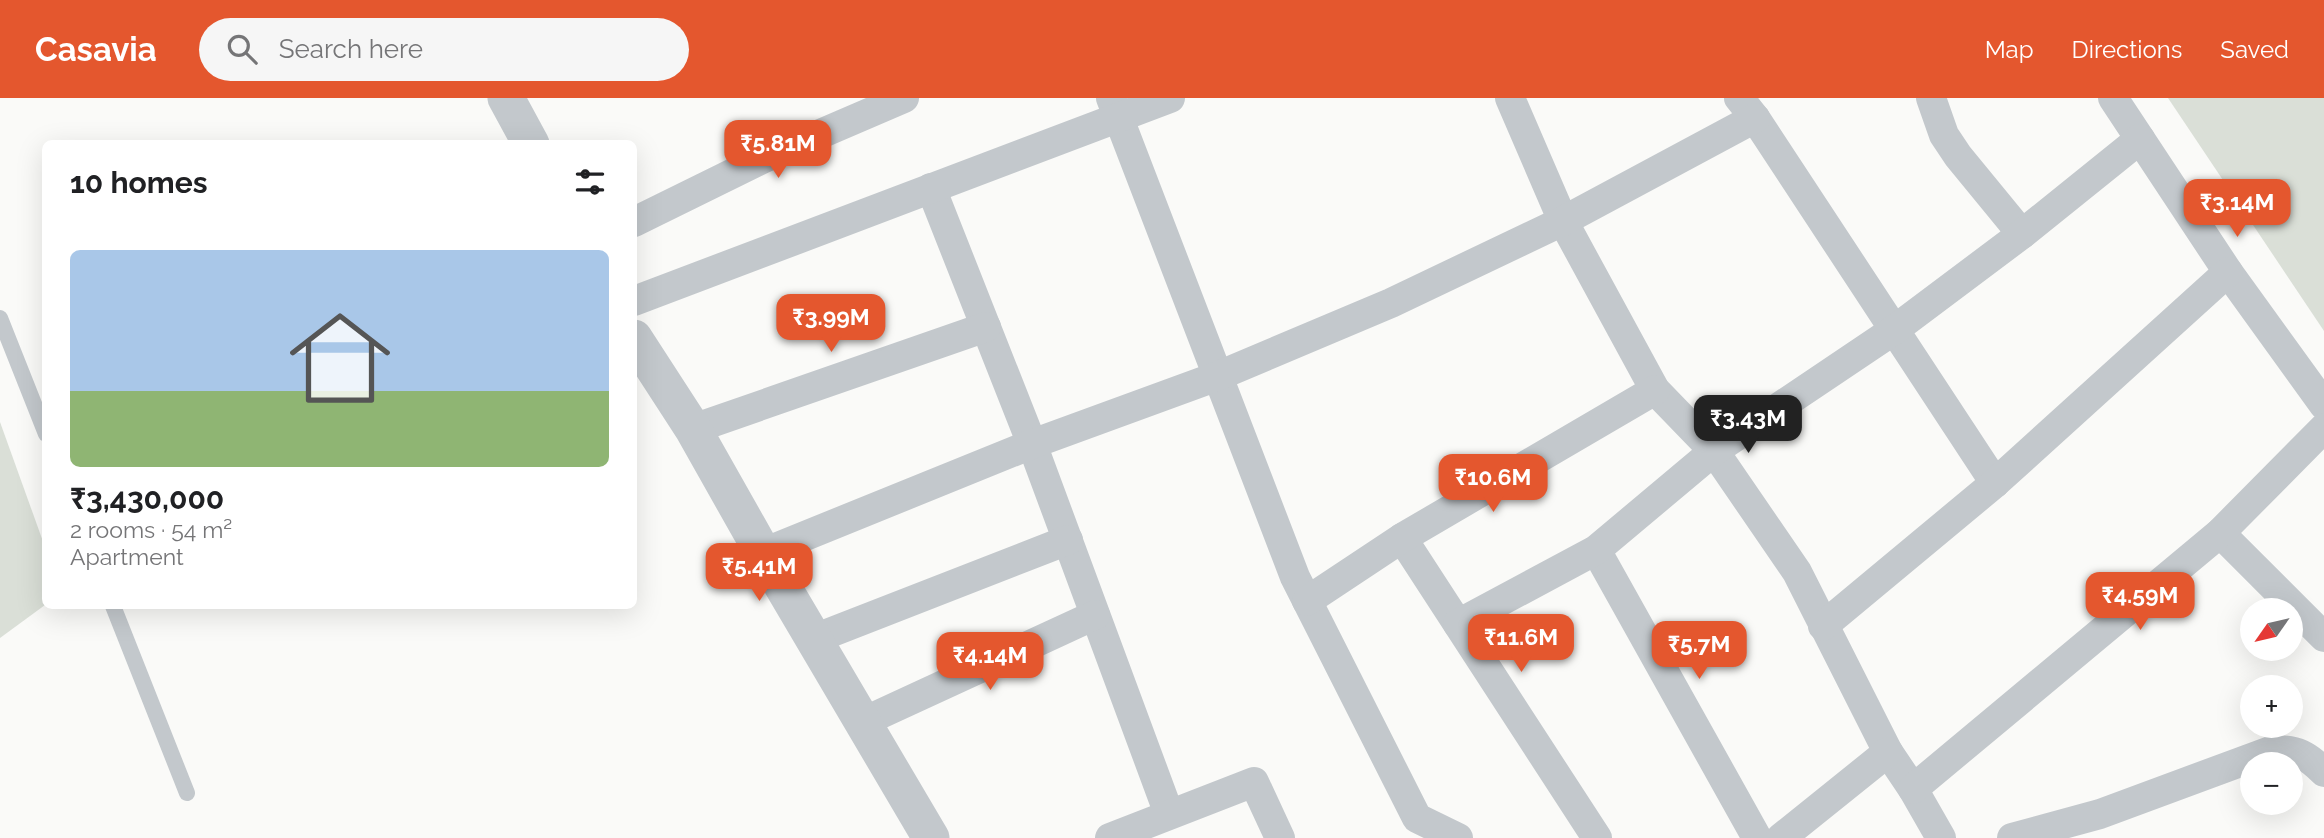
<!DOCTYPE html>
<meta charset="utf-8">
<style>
body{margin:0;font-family:Raleway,sans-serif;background:#f6f6f6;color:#202124;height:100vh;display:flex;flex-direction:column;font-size:26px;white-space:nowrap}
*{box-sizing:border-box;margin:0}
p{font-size:23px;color:#757577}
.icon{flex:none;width:38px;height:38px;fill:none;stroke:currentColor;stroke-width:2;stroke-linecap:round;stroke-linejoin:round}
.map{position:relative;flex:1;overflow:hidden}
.drawer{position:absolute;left:42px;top:42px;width:595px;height:469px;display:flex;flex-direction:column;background:#fff;border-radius:10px;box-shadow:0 7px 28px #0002}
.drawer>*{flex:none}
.needle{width:46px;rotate:236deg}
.buttons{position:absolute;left:2240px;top:500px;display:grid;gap:14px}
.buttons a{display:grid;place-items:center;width:63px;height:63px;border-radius:50%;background:#fff;box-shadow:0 7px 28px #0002;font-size:35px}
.price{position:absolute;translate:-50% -60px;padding:0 16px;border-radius:14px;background:#e4572e;color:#fff;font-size:23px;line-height:46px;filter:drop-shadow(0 2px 4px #0008)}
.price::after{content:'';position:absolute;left:50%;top:42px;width:21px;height:16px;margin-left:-10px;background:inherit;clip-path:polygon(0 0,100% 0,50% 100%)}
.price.on{background:#222;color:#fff}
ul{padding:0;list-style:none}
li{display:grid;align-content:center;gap:14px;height:371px;padding:0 28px}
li+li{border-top:2px solid #e0e0e0}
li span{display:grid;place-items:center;height:217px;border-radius:10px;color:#555}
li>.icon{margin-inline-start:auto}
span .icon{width:126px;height:126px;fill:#fffc;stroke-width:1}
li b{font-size:30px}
h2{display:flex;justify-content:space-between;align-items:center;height:84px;padding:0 28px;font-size:30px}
header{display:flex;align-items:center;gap:42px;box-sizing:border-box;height:98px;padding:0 35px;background:#e4572e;color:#fff}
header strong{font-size:33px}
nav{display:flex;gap:38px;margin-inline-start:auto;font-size:24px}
.search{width:490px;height:63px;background:#f6f6f6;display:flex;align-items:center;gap:18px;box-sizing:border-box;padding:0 24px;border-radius:38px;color:#757577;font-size:26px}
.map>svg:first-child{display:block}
.green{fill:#dadfd7}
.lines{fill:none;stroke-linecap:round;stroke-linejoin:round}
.service{stroke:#c3c8cc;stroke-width:16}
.minor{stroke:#c3c8cc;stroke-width:30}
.tertiary{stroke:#c3c8cc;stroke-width:37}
</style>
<header>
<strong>Casavia</strong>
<div class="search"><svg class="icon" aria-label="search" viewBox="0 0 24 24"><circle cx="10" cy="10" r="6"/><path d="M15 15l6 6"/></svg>Search here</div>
<nav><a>Map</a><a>Directions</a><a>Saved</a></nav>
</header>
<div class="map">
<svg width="2324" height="740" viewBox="0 0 2324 740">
<rect width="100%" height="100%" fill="#fafaf8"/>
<!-- green -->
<g class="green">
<polygon points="2168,0 2324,0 2324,233"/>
<polygon points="0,324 45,449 45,507 0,540"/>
</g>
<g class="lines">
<!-- service -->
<g class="service">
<polyline points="0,220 46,336"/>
<polyline points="113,508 187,695"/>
</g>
<!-- minor -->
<g class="minor">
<polyline points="1111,0 1295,479 1417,720 1458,740"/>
<polyline points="1510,0 1563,123 1655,292 1714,353 1797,474 1888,654 1913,691 1941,740"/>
<polyline points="1739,0 1755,20 1995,385"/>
<polyline points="1931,0 1944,37 1958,58 2022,136"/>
<polyline points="2113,0 2228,174 2324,307"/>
<polyline points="931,90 1032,346 1169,716"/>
<polyline points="634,124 762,61 904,0"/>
<polyline points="634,203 1170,0"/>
<polyline points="693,331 986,229"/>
<polyline points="2220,435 2324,539"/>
<polyline points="1402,440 1597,740"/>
<polyline points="1596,452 1757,740"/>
<polyline points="763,455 1032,346 1218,278 1391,205 1563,123 1755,20"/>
<polyline points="1307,503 1402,440 1655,292"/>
<polyline points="1458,526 1596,452 1714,353 1894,232 2022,136 2140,41"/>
<polyline points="1823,528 1995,385 2228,174"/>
<polyline points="814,541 1068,442"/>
<polyline points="863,624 1095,517"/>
<polyline points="1913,691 2220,435 2324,330"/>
<polyline points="1110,740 1254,684 1280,740"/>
<polyline points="1781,740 1888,654"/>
<path d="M2012,740l88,-24 173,-64c25,0 34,5 51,22"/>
</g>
<!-- tertiary -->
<g class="tertiary">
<polyline points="506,0 531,46"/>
<polyline points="634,240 693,331 763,455 931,740"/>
</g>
</g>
</svg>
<div class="buttons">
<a><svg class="needle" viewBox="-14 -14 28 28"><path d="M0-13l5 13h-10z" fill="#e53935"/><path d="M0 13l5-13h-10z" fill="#757577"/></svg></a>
<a>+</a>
<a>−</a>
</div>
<b class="price" style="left:778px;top:82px">₹5.81M</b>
<b class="price" style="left:2237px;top:141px">₹3.14M</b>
<b class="price" style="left:831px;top:256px">₹3.99M</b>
<b class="price on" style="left:1748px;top:357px">₹3.43M</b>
<b class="price" style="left:1493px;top:416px">₹10.6M</b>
<b class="price" style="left:759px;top:505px">₹5.41M</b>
<b class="price" style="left:2140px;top:534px">₹4.59M</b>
<b class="price" style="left:1521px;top:576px">₹11.6M</b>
<b class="price" style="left:1699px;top:583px">₹5.7M</b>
<b class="price" style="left:990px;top:594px">₹4.14M</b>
<section class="drawer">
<h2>10 homes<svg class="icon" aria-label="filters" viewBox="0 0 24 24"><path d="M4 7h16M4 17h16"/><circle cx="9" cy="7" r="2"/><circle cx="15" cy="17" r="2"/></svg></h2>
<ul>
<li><span style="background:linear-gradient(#a9c7e8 65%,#8fb573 0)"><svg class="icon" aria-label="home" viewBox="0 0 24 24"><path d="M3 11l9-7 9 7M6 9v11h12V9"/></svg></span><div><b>₹3,430,000</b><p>2 rooms · 54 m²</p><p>Apartment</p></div></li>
</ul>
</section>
</div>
